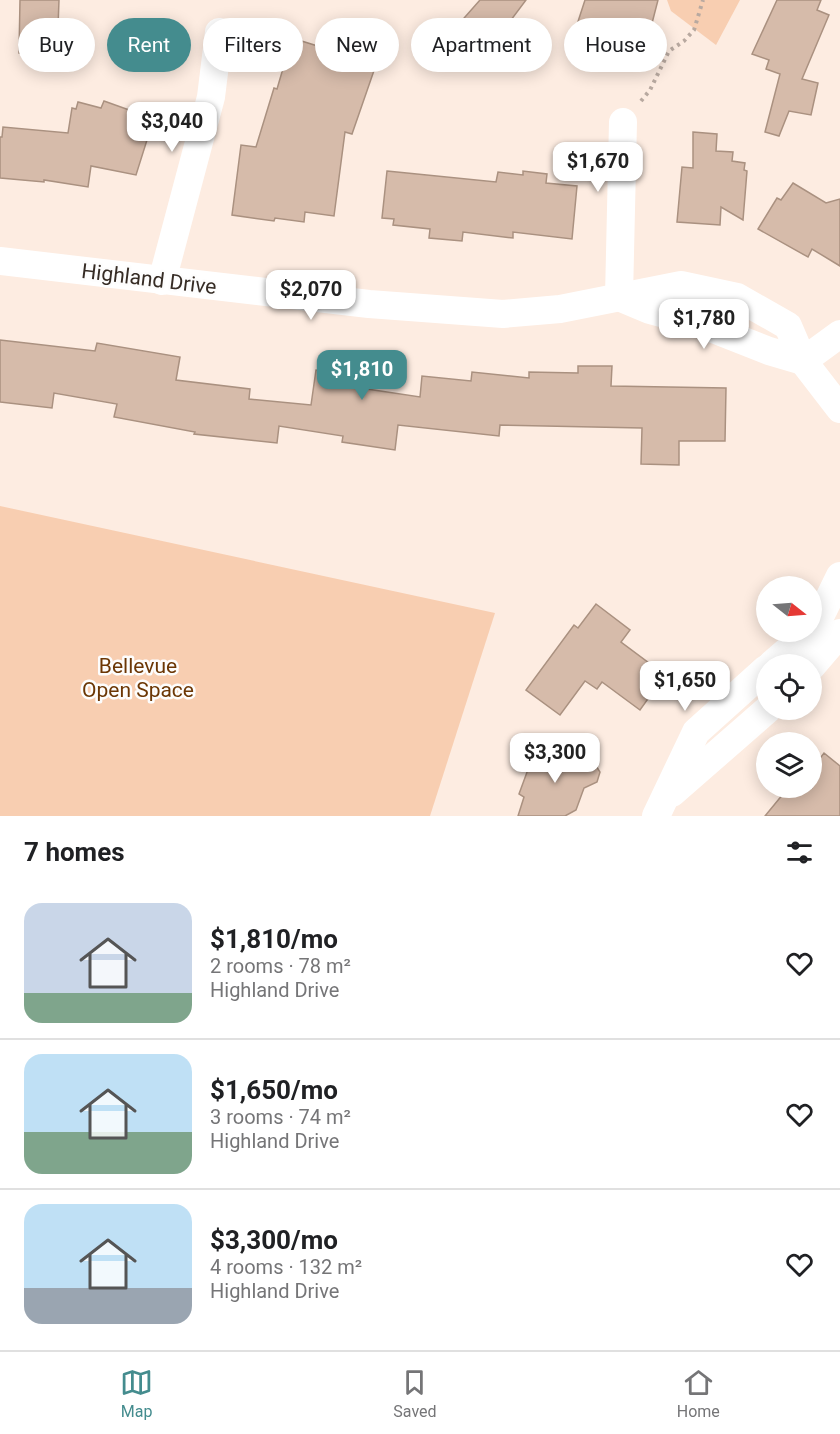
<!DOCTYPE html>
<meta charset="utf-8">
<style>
body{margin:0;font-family:Roboto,sans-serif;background:#f2f2f2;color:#202124;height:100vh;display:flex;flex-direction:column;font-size:22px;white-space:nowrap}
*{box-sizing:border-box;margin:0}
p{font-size:20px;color:#757577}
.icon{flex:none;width:33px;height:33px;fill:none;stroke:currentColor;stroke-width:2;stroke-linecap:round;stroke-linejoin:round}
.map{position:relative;height:816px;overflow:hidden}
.details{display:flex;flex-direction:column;background:#fff;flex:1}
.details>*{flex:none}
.banner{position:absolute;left:18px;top:18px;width:804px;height:54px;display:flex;gap:12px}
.needle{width:39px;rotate:107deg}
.controls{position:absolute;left:756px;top:576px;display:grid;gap:12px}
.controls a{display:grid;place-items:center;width:66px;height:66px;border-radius:50%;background:#fff;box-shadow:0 3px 15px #0003;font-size:30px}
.price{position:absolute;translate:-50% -51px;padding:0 14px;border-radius:12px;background:#fff;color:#222;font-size:20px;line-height:39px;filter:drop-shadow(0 2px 3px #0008)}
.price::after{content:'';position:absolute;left:50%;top:36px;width:18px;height:14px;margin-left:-9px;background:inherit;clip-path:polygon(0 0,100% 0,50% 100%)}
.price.on{background:#448c8e;color:#fff}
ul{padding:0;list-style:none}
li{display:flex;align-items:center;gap:18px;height:150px;padding:0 24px}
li+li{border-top:2px solid #e0e0e0}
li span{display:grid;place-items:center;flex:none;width:168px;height:120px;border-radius:18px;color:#555}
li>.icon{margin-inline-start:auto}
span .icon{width:72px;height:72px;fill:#fffc;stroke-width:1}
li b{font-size:26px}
h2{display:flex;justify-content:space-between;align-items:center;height:72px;padding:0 24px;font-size:26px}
.chip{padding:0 21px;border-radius:27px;background:#fff;box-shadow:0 3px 15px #0003;font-size:21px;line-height:54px}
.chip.on{background:#448c8e;color:#fff}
.menu{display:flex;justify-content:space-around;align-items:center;height:84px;border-top:2px solid #e0e0e0;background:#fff;font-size:16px;color:#757577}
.menu a{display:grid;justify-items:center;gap:3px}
.menu .on{color:#448c8e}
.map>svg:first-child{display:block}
.green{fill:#f8ceb1}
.building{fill:#d6bbaa;stroke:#aa9180;stroke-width:1.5}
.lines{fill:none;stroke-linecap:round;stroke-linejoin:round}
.path{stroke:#b8a9a0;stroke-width:4;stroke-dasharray:3 4.5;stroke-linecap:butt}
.minor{stroke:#fff;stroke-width:28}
.labels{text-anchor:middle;stroke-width:5;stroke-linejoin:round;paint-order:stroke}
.street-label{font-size:21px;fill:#362c25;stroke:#fdfdfd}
.park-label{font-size:21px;fill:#6c3705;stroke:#fdfdfd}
</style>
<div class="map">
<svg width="840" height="816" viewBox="0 0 840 816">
<rect width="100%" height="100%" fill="#fdece1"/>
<!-- green -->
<g class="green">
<polygon points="667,0 740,0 716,45 671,11"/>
<polygon points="0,506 495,613 430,816 0,816"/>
</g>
<!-- building -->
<g class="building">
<polygon points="20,0 59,0 57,54 19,53"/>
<polygon points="480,0 526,0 499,36 488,70 452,58 462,29 457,26"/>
<polygon points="585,0 658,0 650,31 644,29 636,58 572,40"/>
<polygon points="777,0 821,0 817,10 829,15 802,79 818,83 811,115 789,111 779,136 765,132 780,74 766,69 769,60 752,54"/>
<polygon points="292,38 324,48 326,43 378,59 352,134 345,132 334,216 305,212 304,222 275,218 274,221 232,215 241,145 256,147 274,88 277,89"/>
<polygon points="104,101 146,116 144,137 147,140 136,175 91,166 88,187 44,180 44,182 0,178 0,137 2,137 3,127 68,133 72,108 76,109 78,102 101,108"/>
<polygon points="693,132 717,134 716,151 733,152 732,161 745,163 744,170 747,171 743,220 721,207 720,225 677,222 682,167 693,168"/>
<polygon points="387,171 496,182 498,172 523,175 523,171 547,174 546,183 577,186 572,239 513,232 513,238 463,232 462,241 429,238 430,229 393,225 394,219 382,218"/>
<polygon points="793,183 826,203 840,199 840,266 812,249 808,257 758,229 777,198 781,200"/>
<polygon points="0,340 95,351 97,343 180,357 176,380 250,389 249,399 311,405 316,370 356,375 354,387 420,397 422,376 471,381 472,372 529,378 529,372 578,373 578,366 612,366 611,386 726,388 725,441 679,441 679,465 641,464 642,428 500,425 499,436 398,425 395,450 342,442 343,436 279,426 277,443 194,434 195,432 114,417 117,404 54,393 52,408 0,402"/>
<polygon points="596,604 630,630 621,642 665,675 640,710 602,682 597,689 585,681 560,715 526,690 574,625 578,628"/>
<polygon points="537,745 595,764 600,772 597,782 584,788 576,810 565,816 518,816 524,797 519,794"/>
<polygon points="824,753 840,766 840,816 765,816 788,788 812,788 812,769"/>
</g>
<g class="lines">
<!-- path -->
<polyline class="path" points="641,101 650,90 669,51 684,41 694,30 703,0"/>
<!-- minor -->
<g class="minor">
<polyline points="0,261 369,304 503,314 560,309 681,285 737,297 788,326 803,361 840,409"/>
<polyline points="162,281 211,97 219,32"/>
<polyline points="619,297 650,310 698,323 769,351 803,361"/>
<polyline points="619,297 623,122"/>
<polyline points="803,361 840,334"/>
<polyline points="812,629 816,625 840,576"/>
<polyline points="772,664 809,632"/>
<polyline points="812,666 840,633"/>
<polyline points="672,793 767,710"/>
<polyline points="656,816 696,732 766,669"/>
</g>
</g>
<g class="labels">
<!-- street labels -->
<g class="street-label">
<text transform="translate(149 279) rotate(7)" y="7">Highland Drive</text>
</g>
<!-- park labels -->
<g class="park-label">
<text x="138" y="673">Bellevue<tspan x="138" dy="24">Open Space</tspan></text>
</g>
</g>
</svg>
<div class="controls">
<a><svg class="needle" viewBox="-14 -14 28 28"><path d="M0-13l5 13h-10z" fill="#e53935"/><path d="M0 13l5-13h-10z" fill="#757577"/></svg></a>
<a><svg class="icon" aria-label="locate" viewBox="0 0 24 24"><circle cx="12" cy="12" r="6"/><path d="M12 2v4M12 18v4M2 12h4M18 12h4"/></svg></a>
<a><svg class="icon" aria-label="layers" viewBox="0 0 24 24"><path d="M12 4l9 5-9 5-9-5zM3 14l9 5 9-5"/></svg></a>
</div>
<b class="price" style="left:172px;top:153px">$3,040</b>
<b class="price" style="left:598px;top:193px">$1,670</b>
<b class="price" style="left:311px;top:321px">$2,070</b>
<b class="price" style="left:704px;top:350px">$1,780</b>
<b class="price on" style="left:362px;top:401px">$1,810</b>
<b class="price" style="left:685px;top:712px">$1,650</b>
<b class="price" style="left:555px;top:784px">$3,300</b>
<div class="banner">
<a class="chip">Buy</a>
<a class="chip on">Rent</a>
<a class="chip">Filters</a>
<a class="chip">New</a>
<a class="chip">Apartment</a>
<a class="chip">House</a>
</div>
</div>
<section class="details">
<h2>7 homes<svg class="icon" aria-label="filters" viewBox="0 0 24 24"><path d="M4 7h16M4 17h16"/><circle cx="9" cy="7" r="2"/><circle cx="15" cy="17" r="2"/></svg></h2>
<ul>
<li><span style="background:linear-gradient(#c9d6e8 75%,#7fa58c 0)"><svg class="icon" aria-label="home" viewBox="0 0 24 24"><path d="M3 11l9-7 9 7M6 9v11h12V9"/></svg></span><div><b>$1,810/mo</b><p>2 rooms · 78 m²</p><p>Highland Drive</p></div><svg class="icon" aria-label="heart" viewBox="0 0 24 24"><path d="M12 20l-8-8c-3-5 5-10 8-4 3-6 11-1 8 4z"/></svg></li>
<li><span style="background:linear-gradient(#bfe0f5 65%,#7fa58c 0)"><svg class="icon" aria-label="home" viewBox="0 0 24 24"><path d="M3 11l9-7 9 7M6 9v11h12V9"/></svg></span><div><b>$1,650/mo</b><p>3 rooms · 74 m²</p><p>Highland Drive</p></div><svg class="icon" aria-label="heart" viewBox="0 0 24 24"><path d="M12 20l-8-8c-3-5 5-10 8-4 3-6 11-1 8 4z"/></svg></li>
<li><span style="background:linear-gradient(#bfe0f5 70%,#9aa5b1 0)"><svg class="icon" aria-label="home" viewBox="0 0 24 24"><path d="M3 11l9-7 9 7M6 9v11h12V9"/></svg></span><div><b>$3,300/mo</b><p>4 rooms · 132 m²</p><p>Highland Drive</p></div><svg class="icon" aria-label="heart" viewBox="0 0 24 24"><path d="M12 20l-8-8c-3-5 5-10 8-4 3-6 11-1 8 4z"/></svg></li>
</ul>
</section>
<nav class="menu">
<a class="on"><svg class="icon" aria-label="map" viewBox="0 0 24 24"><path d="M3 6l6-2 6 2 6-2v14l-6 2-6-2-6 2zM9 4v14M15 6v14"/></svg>Map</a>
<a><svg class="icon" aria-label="saved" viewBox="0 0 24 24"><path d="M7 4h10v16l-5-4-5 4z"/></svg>Saved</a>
<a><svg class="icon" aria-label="home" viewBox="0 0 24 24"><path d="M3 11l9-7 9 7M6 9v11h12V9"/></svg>Home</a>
</nav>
